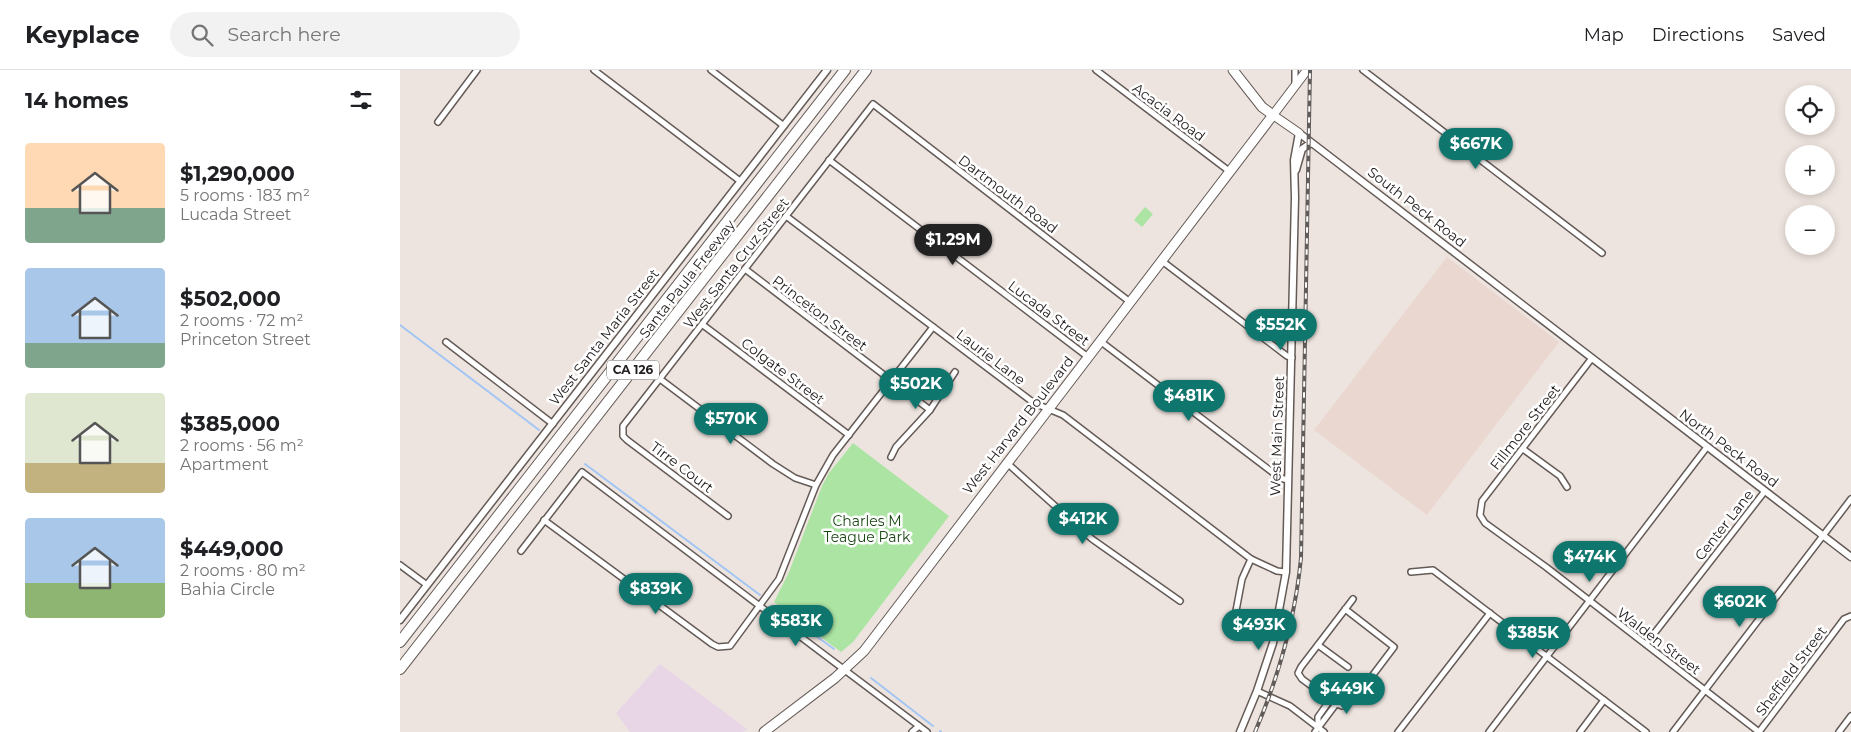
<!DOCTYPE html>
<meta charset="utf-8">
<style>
body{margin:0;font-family:Montserrat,sans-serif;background:#f2f2f2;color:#202124;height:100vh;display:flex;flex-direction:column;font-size:19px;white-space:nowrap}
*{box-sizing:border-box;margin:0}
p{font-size:16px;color:#757577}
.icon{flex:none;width:28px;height:28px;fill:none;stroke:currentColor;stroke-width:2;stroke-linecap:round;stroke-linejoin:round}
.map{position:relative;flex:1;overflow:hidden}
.sheet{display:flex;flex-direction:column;background:#fff;width:400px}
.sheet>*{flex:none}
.fabs{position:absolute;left:1385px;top:15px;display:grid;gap:10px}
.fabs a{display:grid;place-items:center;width:50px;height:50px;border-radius:50%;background:#fff;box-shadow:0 2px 8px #0003;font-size:25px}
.price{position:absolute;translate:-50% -42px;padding:0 11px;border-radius:18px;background:#0f766e;color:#fff;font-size:16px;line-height:32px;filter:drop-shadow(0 1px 2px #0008)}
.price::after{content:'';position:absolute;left:50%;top:30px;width:15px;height:11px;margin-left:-8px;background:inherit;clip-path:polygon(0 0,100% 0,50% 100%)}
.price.active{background:#222;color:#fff}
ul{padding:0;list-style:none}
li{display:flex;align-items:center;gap:15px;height:125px;padding:0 25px}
li span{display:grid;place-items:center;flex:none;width:140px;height:100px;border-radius:5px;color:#555}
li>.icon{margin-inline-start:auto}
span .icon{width:60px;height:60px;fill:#fffc;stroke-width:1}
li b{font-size:21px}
h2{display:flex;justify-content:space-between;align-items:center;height:60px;padding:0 25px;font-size:21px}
header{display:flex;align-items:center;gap:30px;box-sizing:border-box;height:70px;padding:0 25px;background:#fff;border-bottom:1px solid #e0e0e0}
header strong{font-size:24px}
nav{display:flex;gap:28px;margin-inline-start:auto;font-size:18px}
.search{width:350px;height:45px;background:#f2f2f2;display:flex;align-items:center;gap:12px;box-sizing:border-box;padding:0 18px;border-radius:28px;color:#757577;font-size:19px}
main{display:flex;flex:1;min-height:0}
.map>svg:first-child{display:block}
.commercial{fill:#e8d6e7}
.built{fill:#ead7d0}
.green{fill:#abe4a3}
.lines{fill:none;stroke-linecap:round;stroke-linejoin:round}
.stream{stroke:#a2c6f4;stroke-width:2}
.minor-casing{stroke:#645b57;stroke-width:8}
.tertiary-casing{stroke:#645b57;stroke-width:9}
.secondary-casing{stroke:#645b57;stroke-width:10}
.primary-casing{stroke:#645b57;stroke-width:11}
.motorway-casing{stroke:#645b57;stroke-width:12}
.minor{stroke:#fff;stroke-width:5}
.tertiary{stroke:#fff;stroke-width:6}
.secondary{stroke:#fff;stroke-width:8}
.primary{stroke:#fff;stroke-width:9}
.motorway{stroke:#fff;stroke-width:10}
.rail-casing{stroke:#615c59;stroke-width:4}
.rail{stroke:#fff;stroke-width:2;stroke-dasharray:5.5;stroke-linecap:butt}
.labels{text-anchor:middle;stroke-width:5;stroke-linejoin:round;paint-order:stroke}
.shield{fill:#fff;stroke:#666362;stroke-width:1}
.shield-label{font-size:12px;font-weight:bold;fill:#24201f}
.street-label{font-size:14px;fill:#24201f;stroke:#fff}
.park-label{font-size:14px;fill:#1a4714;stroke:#fff}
</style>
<header>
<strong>Keyplace</strong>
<div class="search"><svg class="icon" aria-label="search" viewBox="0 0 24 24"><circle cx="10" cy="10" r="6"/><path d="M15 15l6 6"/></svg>Search here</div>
<nav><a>Map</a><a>Directions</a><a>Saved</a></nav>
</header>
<main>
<section class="sheet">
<h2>14 homes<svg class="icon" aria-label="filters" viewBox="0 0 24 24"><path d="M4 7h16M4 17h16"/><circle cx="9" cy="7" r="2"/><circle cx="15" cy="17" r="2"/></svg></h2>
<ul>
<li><span style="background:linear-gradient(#ffd9b3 65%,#7fa58c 0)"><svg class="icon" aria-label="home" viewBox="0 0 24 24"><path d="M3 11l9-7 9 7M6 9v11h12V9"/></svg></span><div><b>$1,290,000</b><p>5 rooms · 183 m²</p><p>Lucada Street</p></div></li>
<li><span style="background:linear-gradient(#a9c7e8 75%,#7fa58c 0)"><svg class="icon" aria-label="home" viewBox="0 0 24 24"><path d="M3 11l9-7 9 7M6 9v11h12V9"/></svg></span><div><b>$502,000</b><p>2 rooms · 72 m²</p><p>Princeton Street</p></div></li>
<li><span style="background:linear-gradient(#dfe7d0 70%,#c2b280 0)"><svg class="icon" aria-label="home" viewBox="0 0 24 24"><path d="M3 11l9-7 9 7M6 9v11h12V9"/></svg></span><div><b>$385,000</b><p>2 rooms · 56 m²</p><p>Apartment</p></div></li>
<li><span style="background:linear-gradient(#a9c7e8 65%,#8fb573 0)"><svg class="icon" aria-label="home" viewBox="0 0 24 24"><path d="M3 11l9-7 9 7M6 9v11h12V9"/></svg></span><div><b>$449,000</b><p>2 rooms · 80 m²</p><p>Bahia Circle</p></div></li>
</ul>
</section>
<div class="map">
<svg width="1451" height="662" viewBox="0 0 1451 662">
<rect width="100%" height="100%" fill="#eee4df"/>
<!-- commercial -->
<polygon class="commercial" points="260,594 347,659 343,662 230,662 216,643"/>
<!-- built -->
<polygon class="built" points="1047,187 1159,272 1027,445 914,360"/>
<!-- green -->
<g class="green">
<polygon points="745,137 753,144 742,157 734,150"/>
<polygon points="453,373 549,446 453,572 441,582 374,532 389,502 422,416 429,403"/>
</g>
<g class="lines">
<!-- stream -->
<g class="stream">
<polyline points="0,255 139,360"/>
<polyline points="185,394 360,525"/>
<polyline points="375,536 434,579"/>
<polyline points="471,608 533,656"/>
<polyline points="540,661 541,662"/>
</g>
<defs>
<g id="minor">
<polyline points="194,0 340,111"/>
<polyline points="311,0 384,56"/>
<polyline points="696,0 829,101"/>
<polyline points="895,0 895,14"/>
<polyline points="963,0 1202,183"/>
<polyline points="38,52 77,0"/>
<polyline points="429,90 688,287"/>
<polyline points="386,146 634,333 663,345 851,489 877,501 886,502"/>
<polyline points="762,191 887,286 892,288"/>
<polyline points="345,199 530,340"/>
<polyline points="303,255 449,365"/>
<polyline points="700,271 880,408 888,410"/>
<polyline points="46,272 153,354"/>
<polyline points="1192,288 1082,431 1080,445 1085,453 1146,497 1359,662"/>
<polyline points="260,309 373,394 395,408 416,415"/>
<polyline points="1123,379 1160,406 1167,417"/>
<polyline points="491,387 496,377 530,340 555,302"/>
<polyline points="607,393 692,469 780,531"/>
<polyline points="328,446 227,370 223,366 223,356 473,34 730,232"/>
<polyline points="144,450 312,574 318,577 330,576 379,509 416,415 433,385 533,257"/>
<polyline points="121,481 182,402 527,662"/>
<polyline points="0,495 27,515"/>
<polyline points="1011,502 1033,500 1246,662"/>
<polyline points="945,539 994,577 954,630 942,636 936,634 902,609 898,603 901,597 953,529"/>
<polyline points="835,546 842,509 851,489"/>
<polyline points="1246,574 1365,421"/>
<polyline points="918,575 948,597"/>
<polyline points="857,621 890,636 924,662"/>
<polyline points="918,657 918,647 930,630"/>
<polyline points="512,662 519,656"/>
<polyline points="915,662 936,634"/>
<polyline points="998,662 1090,543"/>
<polyline points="1089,662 1307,377"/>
<polyline points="1180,662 1204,630"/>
<polyline points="1273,662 1451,429"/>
<polyline points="1359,662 1444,549 1451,546"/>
<polyline points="1439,662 1451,646"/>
</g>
<g id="tertiary">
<polyline points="896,100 902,79 911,73"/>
<polyline points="0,550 427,0"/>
<polyline points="840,662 857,621 873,573 886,502 895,128 894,90 899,63 1451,487"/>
</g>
<polyline id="secondary" points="899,63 873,45 907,0"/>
<polyline id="primary" points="364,662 435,608 464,581 873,45 862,37 833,0"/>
<g id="motorway">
<polyline points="0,572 445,0"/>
<polyline points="0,599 466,0"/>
</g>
</defs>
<!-- minor casing -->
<use href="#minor" class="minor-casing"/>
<!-- tertiary casing -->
<use href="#tertiary" class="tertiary-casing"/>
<!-- secondary casing -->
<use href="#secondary" class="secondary-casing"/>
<!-- primary casing -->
<use href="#primary" class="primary-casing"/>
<!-- motorway casing -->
<use href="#motorway" class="motorway-casing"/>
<!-- minor -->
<use href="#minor" class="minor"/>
<!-- tertiary -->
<use href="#tertiary" class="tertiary"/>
<!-- secondary -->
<use href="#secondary" class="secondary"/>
<!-- primary -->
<use href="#primary" class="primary"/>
<!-- motorway -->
<use href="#motorway" class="motorway"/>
<defs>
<path id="rail" d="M855,662c24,-56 40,-113 46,-174l9,-488"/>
</defs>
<!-- rail casing -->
<use href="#rail" class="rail-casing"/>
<!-- rail -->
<use href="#rail" class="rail"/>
</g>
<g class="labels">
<!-- shield labels -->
<rect class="shield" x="207" y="290.5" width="52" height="19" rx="4"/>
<g class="shield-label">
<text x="233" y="304">CA 126</text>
</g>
<!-- street labels -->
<g class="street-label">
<text transform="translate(769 42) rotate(37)" y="5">Acacia Road</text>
<text transform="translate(608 124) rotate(37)" y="5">Dartmouth Road</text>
<text transform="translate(1017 137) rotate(38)" y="5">South Peck Road</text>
<text transform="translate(336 193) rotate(-52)" y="5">West Santa Cruz Street</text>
<text transform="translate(287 209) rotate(-52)" y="5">Santa Paula Freeway</text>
<text transform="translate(420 243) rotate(37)" y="5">Princeton Street</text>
<text transform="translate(649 243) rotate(37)" y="5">Lucada Street</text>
<text transform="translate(204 267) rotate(-52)" y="5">West Santa Maria Street</text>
<text transform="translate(591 287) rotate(37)" y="5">Laurie Lane</text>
<text transform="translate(383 301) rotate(37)" y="5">Colgate Street</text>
<text transform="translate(618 355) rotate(-52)" y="5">West Harvard Boulevard</text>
<text transform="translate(1125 357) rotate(-52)" y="5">Fillmore Street</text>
<text transform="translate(877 366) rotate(-88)" y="5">West Main Street</text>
<text transform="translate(1329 378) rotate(37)" y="5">North Peck Road</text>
<text transform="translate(282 397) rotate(37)" y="5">Tirre Court</text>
<text transform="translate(1324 455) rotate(-52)" y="5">Center Lane</text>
<text transform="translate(1259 571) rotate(37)" y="5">Walden Street</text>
<text transform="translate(1391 601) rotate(-53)" y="5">Sheffield Street</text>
</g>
<!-- park labels -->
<g class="park-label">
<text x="467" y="456">Charles M<tspan x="467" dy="16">Teague Park</tspan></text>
</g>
</g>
</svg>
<div class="fabs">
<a><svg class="icon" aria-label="locate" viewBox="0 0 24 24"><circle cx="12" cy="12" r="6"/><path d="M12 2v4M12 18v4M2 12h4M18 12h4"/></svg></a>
<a>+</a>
<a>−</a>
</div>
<b class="price" style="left:1076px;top:100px">$667K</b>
<b class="price active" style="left:553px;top:196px">$1.29M</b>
<b class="price" style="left:881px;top:281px">$552K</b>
<b class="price" style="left:516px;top:340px">$502K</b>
<b class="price" style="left:789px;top:352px">$481K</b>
<b class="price" style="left:331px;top:375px">$570K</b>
<b class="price" style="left:683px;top:475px">$412K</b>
<b class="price" style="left:1190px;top:513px">$474K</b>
<b class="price" style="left:256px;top:545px">$839K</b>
<b class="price" style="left:1340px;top:558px">$602K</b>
<b class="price" style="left:396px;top:577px">$583K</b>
<b class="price" style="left:859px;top:581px">$493K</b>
<b class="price" style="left:1133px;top:589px">$385K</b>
<b class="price" style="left:947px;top:645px">$449K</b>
</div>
</main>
